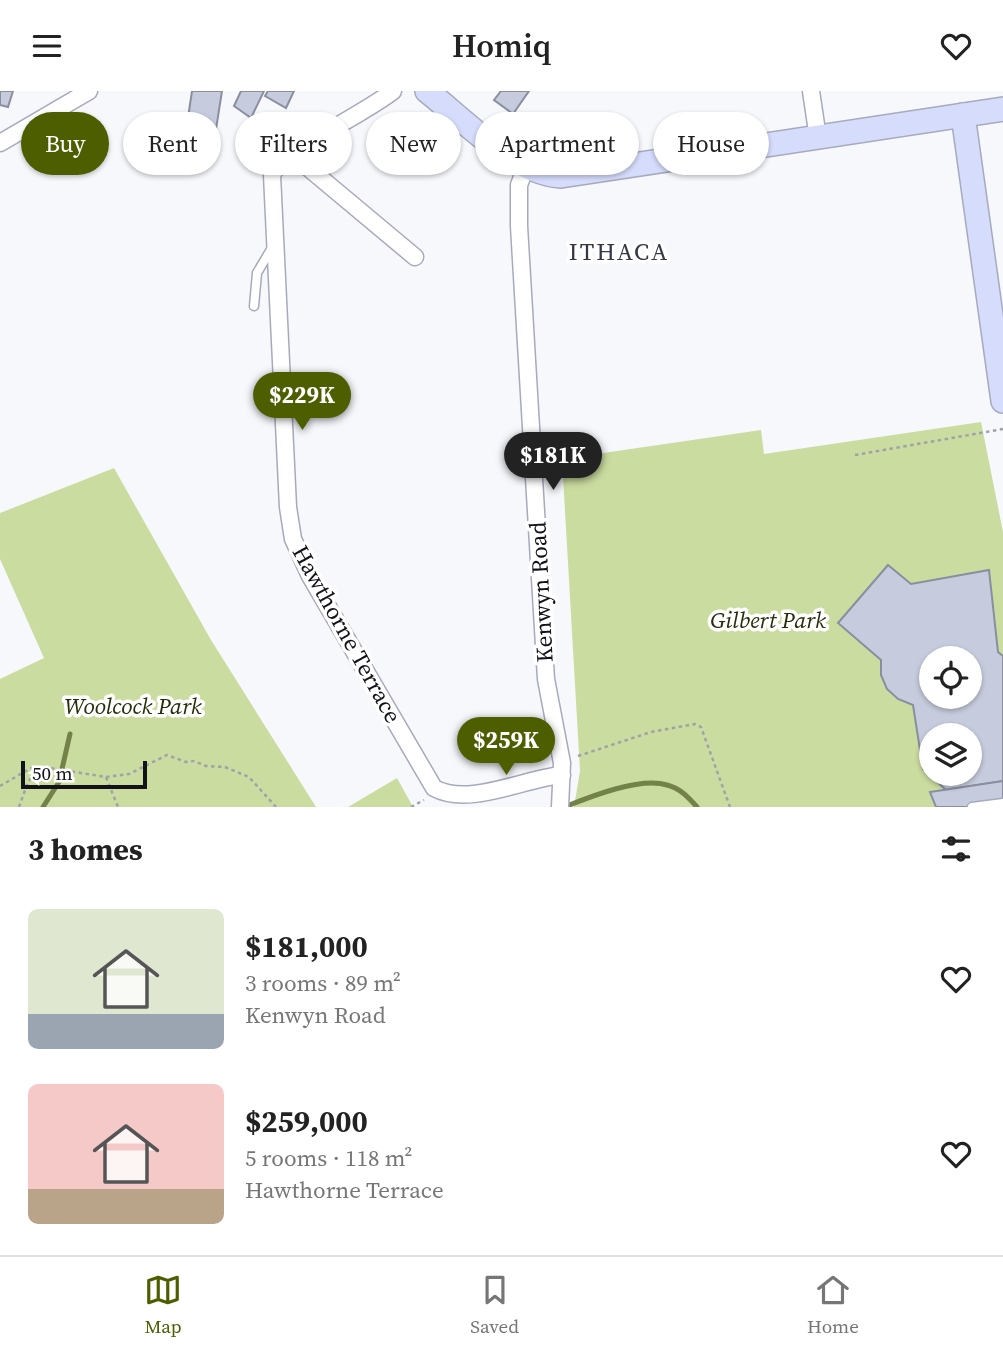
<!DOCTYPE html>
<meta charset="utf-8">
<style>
body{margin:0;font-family:"Source Serif 4",serif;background:#f6f6f6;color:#222;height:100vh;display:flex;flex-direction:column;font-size:26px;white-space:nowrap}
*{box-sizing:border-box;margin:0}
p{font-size:23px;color:#767676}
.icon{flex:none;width:38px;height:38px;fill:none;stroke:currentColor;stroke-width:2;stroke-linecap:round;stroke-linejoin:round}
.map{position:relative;height:716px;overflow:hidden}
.drawer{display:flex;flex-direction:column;background:#fff;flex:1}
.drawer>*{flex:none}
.guide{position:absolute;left:21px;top:21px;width:962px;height:63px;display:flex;gap:14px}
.tools{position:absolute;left:919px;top:555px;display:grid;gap:14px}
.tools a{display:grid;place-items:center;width:63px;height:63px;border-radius:50%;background:#fff;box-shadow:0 2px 5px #0004;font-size:35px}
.scale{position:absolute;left:21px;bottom:18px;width:126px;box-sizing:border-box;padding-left:7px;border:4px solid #121319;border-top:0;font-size:19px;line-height:24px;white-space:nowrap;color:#121319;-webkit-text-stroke:5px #fff;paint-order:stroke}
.price{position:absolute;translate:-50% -60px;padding:0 16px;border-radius:24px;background:#4d5e01;color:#fff;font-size:23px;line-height:46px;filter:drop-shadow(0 2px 4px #0008)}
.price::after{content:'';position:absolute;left:50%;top:42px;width:21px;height:16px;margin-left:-10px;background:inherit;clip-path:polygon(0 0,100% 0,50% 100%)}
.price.on{background:#222;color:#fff}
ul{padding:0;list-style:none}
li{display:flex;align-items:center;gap:21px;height:175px;padding:0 28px}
li span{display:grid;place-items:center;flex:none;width:196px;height:140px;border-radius:10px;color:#555}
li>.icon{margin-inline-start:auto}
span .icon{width:84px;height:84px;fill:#fffc;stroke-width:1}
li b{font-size:30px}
h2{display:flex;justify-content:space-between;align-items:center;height:84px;padding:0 28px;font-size:30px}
.tag{padding:0 24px;border-radius:32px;background:#fff;box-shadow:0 2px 5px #0004;font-size:24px;line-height:63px}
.tag.on{background:#4d5e01;color:#fff}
header{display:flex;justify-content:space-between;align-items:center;height:91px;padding:0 28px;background:#fff;font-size:32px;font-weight:600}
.tabs{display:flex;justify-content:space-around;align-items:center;height:98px;border-top:2px solid #e0e0e0;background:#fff;font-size:19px;color:#767676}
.tabs a{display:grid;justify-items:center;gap:4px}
.tabs .on{color:#4d5e01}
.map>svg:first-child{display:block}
.green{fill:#cbdca0;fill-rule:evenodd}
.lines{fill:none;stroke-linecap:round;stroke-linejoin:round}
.stream{stroke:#728249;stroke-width:5}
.building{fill:#c6cbdd;stroke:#8a8e9f;stroke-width:2;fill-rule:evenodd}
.lane-casing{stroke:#a6aabc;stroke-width:11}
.street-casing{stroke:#a6aabc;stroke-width:19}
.secondary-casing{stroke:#a6aabc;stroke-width:26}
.path{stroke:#a1a2a7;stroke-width:2.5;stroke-dasharray:3.5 3.5;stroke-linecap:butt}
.lane{stroke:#fff;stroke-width:8}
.street{stroke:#fff;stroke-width:16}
.secondary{stroke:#d6dcfc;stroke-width:23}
.labels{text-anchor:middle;stroke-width:7;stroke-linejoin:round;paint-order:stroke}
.street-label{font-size:23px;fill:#121319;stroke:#fff}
.park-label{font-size:23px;font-style:italic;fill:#252d09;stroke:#fff}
.neighbourhood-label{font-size:24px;letter-spacing:2px;fill:#343746;stroke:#fff}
</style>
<header><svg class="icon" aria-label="menu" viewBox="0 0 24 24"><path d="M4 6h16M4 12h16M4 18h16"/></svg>Homiq<svg class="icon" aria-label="heart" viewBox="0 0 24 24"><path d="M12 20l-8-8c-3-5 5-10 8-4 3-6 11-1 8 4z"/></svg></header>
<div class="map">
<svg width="1003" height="716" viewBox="0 0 1003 716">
<rect width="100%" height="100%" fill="#f7f8fc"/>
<!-- green -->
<g class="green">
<path d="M981,331l22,110v275h-429l6,-36 -18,-312 199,-29 3,24zM931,567h39v39h-39zM931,644h39v38h-39z"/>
<polygon points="114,377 211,549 316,716 0,716 0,588 44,567 0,468 0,422"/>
<polygon points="397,687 413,716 348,716"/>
</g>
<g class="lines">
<!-- stream -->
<g class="stream">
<path d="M567,715c25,-10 73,-29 100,-21 13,3 22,13 30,22"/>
<polyline points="43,716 59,691 70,643"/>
</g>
</g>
<!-- building -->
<g class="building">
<polygon points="0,0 13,0 8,16 0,14"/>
<polygon points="192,0 222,0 214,51 202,50 203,42 186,40"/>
<polygon points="241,0 264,0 251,27 234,15"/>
<polygon points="268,0 294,0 286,17 265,5"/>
<polygon points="501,0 529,0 513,23 494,9"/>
<path d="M888,474l23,19 78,-14 9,82 5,4v125l-57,9 -23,-21 -10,-64 -15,-6 -11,-10 -6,-14v-15l-43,-37zM931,567h39v39h-39zM931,644h39v38h-39z"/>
<polygon points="1003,690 1003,716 936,716 930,701"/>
</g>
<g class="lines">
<defs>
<g id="lane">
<polyline points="254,215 257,182 273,155"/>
<polyline points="972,716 1003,712"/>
</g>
<g id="street">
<path d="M393,0c-26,21 -110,61 -121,84l16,332 5,32 17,37 124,212c35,19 88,-9 128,-13"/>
<polyline points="811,0 818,47"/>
<polyline points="0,52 89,0"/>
<polyline points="293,64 415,166"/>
<polyline points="526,76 519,94 519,135 546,588 562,672 560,716"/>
</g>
<g id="secondary">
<path d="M427,0c37,29 86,82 134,85l442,-67"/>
<polyline points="963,24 1003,310"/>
</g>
</defs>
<!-- lane casing -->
<use href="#lane" class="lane-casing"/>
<!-- street casing -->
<use href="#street" class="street-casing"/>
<!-- secondary casing -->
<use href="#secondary" class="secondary-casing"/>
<!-- path -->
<g class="path">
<polyline points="855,364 1003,338"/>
<polyline points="578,665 651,641 695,633 701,636 730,716"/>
<polyline points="106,686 129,683 167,664 186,671 194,670 206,675 225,676 249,686 276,716"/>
<polyline points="0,695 31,677 38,678"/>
<polyline points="19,716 28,691 38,678 50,677 106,686 118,716"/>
<polyline points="411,716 424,709"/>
</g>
<!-- lane -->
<use href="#lane" class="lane"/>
<!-- street -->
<use href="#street" class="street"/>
<!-- secondary -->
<use href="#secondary" class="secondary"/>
</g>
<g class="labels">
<!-- street labels -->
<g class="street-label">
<text transform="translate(541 501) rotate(-93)" y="8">Kenwyn Road</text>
<text transform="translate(347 543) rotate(61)" y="8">Hawthorne Terrace</text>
</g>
<!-- park labels -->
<g class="park-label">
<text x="768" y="537">Gilbert Park</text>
<text x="133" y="623">Woolcock Park</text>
</g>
<!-- neighbourhood labels -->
<g class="neighbourhood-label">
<text x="619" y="169">ITHACA</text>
</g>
</g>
</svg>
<div class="tools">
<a><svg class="icon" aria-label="locate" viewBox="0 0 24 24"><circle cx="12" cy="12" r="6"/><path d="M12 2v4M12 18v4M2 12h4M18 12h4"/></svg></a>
<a><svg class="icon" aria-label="layers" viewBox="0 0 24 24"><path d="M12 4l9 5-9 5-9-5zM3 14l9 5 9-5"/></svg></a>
</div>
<div class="scale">50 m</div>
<b class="price" style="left:302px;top:341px">$229K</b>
<b class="price on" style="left:553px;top:401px">$181K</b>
<b class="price" style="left:506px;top:686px">$259K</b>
<div class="guide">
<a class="tag on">Buy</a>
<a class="tag">Rent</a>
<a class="tag">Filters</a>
<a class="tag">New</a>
<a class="tag">Apartment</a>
<a class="tag">House</a>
</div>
</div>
<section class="drawer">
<h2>3 homes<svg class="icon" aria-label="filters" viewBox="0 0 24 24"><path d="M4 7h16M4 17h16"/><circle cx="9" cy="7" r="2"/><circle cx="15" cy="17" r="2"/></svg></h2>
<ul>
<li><span style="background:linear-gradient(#dfe7d0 75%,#9aa5b1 0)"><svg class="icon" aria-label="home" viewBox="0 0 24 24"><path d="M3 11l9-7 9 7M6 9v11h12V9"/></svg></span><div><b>$181,000</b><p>3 rooms · 89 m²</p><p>Kenwyn Road</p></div><svg class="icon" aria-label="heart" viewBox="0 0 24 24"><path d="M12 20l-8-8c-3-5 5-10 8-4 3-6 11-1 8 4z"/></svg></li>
<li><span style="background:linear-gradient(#f6c9c9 75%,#b9a48a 0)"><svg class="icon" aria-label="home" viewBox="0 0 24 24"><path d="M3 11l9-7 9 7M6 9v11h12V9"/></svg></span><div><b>$259,000</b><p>5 rooms · 118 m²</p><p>Hawthorne Terrace</p></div><svg class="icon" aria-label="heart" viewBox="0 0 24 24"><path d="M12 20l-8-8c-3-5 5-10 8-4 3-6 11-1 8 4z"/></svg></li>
</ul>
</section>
<nav class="tabs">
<a class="on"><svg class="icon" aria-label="map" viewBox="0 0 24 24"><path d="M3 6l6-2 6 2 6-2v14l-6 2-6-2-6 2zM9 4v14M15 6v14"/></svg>Map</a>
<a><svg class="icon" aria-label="saved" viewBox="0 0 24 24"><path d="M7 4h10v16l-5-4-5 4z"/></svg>Saved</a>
<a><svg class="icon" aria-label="home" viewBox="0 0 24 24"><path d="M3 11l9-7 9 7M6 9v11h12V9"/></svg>Home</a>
</nav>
